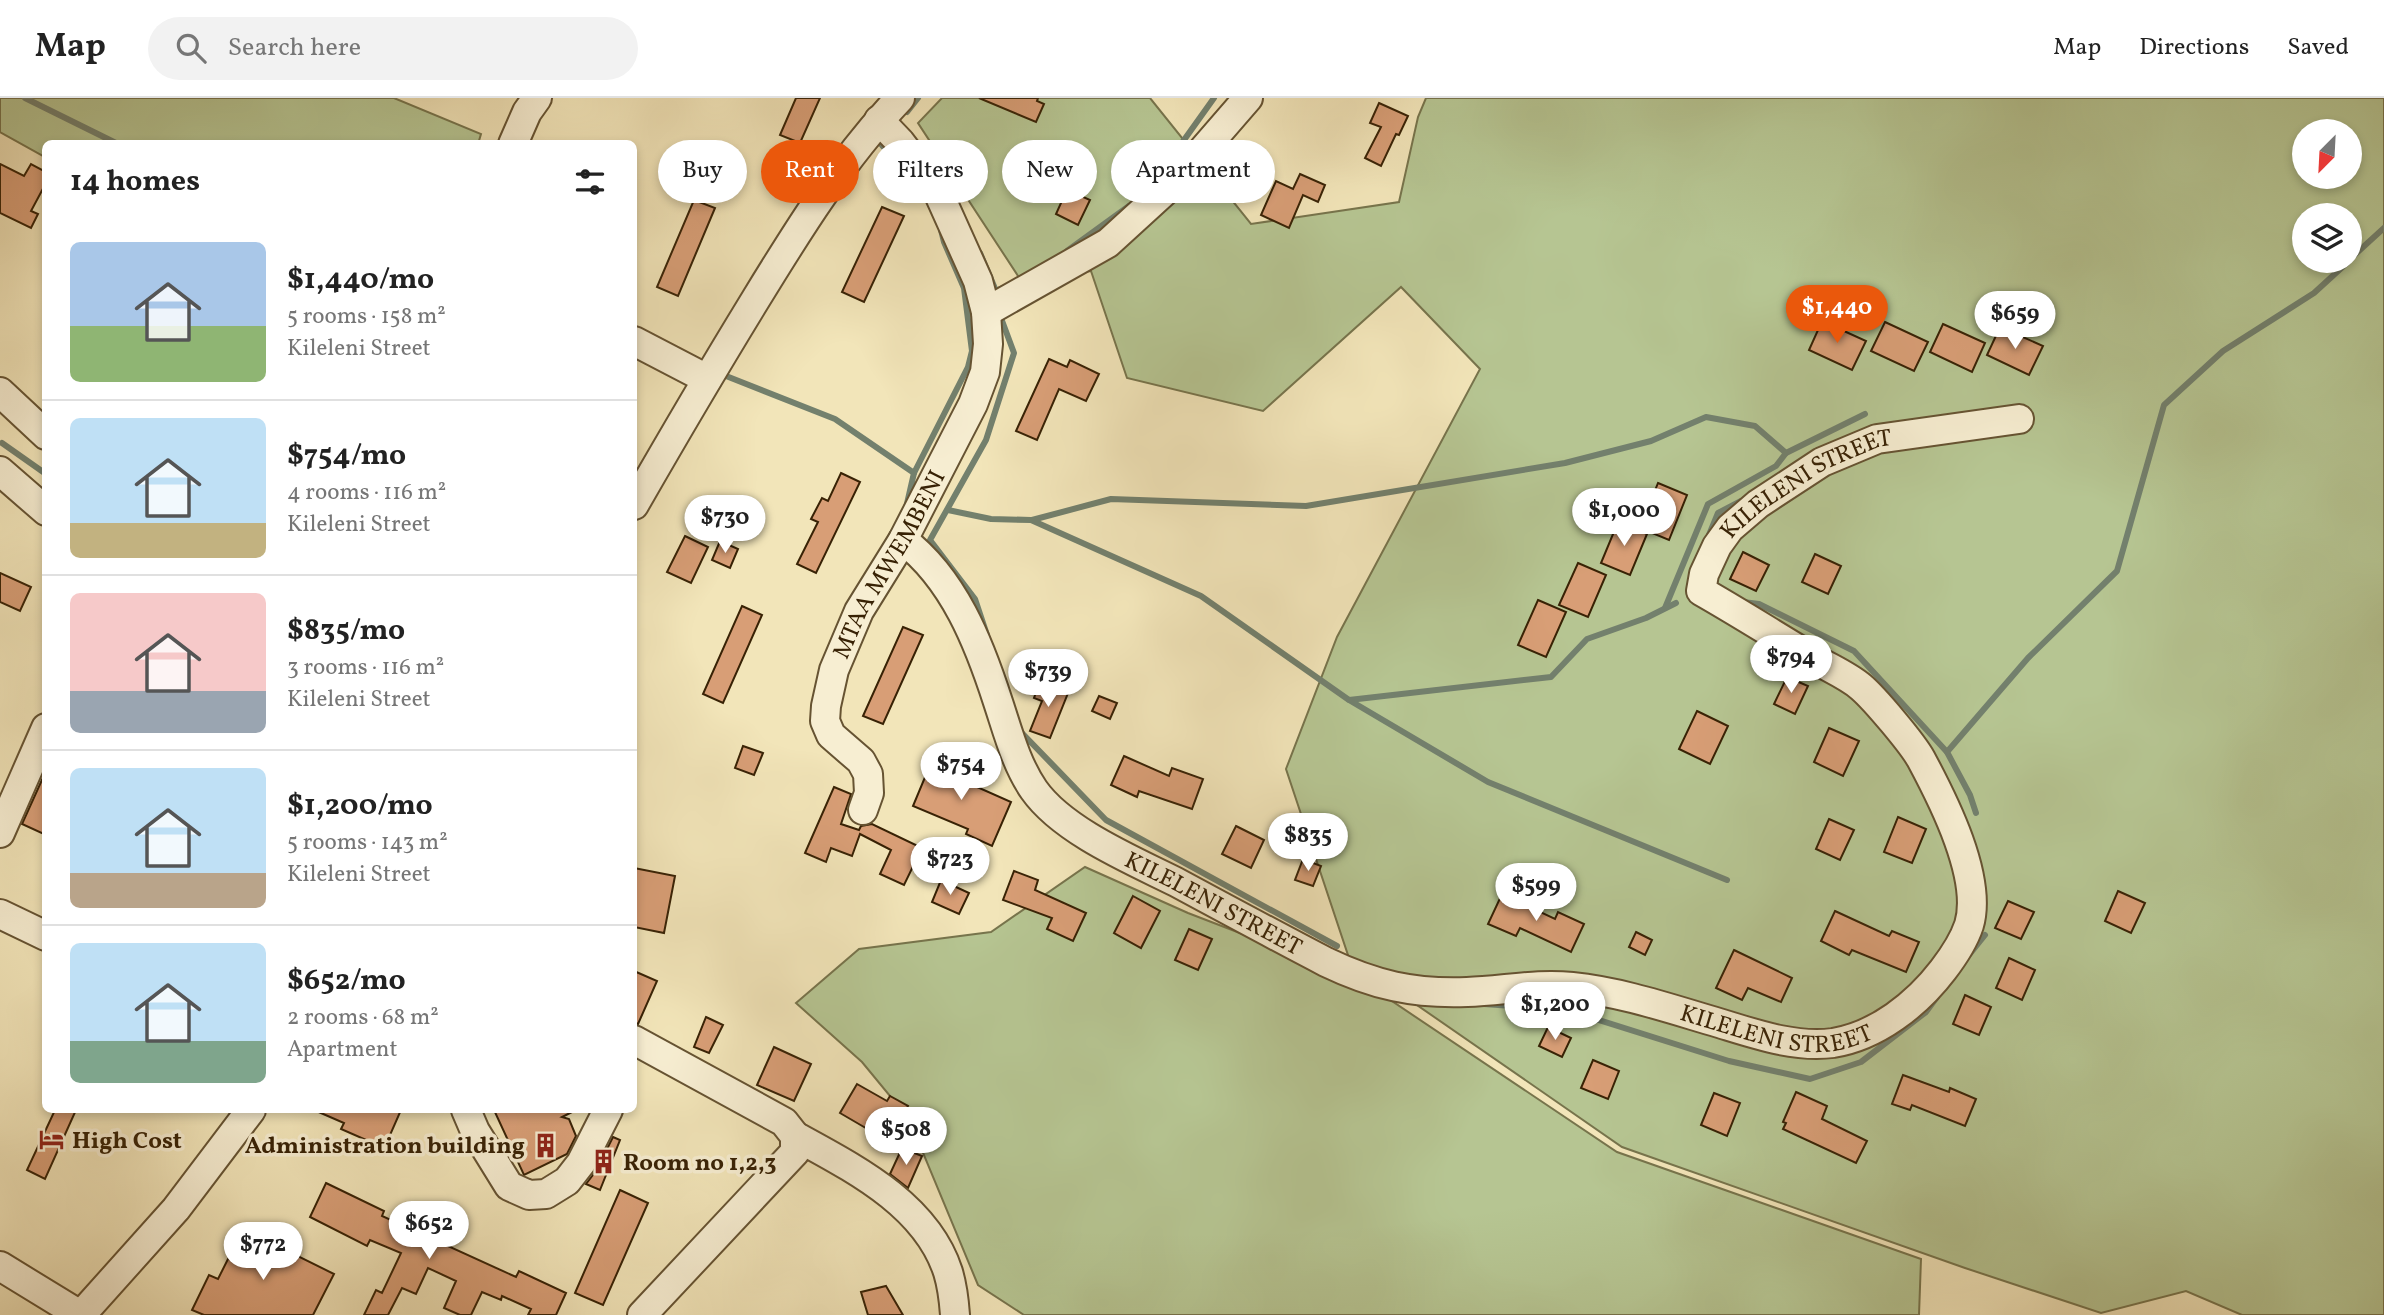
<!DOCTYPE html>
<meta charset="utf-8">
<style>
body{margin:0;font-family:Vollkorn,serif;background:#f2f2f2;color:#222;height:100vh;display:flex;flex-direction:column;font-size:26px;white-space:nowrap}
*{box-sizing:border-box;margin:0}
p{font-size:23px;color:#767676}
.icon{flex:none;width:38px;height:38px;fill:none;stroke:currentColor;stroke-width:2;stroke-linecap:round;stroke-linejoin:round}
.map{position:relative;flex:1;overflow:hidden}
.details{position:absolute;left:42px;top:42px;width:595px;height:973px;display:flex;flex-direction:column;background:#fff;border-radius:10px;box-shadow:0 4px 10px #0003}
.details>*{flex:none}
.banner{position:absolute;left:658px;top:42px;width:665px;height:63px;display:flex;gap:14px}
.needle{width:46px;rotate:204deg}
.buttons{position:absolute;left:2292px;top:21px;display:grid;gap:14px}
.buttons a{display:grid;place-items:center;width:70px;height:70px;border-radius:50%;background:#fff;box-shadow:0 4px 10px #0003;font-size:35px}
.price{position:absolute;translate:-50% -60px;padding:0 16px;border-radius:24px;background:#fff;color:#222;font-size:23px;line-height:46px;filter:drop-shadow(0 2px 4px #0008)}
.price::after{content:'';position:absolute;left:50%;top:42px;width:21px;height:16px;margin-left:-10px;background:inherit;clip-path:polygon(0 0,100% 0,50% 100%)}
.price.on{background:#ea580c;color:#fff}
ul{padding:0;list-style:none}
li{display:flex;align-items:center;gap:21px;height:175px;padding:0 28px}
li+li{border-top:2px solid #e0e0e0}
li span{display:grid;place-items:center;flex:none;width:196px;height:140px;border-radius:10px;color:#555}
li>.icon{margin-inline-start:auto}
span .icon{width:84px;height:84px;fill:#fffc;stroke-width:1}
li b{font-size:30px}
h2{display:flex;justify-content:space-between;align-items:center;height:84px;padding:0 28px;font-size:30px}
.chip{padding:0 24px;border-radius:32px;background:#fff;box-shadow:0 4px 10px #0003;font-size:24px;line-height:63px}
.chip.on{background:#ea580c;color:#fff}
header{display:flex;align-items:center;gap:42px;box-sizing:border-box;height:98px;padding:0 35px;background:#fff;border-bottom:2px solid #e0e0e0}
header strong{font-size:33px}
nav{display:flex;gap:38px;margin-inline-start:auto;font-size:24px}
.search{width:490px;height:63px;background:#f2f2f2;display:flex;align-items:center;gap:18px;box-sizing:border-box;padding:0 24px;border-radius:38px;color:#767676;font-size:26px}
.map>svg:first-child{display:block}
.green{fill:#b6c592;stroke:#77744c;stroke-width:2;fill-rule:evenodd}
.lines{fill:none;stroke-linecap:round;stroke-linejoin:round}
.stream{stroke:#73806d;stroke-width:6}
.building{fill:#d89e76;stroke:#382205;stroke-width:2}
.minor-casing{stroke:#665332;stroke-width:32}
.minor{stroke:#f7eed2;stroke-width:28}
.labels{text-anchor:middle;stroke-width:7;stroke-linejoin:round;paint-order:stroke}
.street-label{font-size:24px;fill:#382205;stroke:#f7eed2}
.poi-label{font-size:24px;font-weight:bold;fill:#382205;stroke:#f7eed2;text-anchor:start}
</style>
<header>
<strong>Map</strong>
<div class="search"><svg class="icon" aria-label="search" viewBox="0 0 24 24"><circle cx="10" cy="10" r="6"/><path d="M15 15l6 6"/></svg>Search here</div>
<nav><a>Map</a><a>Directions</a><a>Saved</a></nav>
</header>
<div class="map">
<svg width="2384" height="1217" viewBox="0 0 2384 1217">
<rect width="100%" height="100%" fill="#f2e5b9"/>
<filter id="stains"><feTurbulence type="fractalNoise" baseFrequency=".00286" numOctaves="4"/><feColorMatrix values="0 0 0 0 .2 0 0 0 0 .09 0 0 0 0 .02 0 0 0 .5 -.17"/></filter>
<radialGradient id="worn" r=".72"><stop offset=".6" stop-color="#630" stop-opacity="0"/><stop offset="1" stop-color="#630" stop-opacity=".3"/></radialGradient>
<!-- green -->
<g class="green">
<polygon points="0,0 394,0 481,36 478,46 46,46 45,59 0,34"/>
<path d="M942,0h208l101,126 148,-22 19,-85 8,-19h958v1217h-142l-56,-24 -85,22 -136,-45 -343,-121 -273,-189 -63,-189 51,-132 143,-268 -79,-82 -138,124 -136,-33 -36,-107 -71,8 -102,-156zM2305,33h45v46h-45zM2305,117h45v46h-45z"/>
<polygon points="1085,769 1188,815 1359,881 1617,1054 1921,1161 1919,1217 1024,1217 978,1187 909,1021 862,964 796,905 859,851 991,834"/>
</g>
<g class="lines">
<!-- stream -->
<g class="stream">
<polyline points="25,0 118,46"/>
<polyline points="907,14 918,0"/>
<polyline points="875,43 877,41 924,98"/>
<polyline points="1139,99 1169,63 1214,0"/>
<polyline points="1067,153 1129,108"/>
<polyline points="980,155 996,193 1003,190"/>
<polyline points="2350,161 2384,130"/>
<polyline points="721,276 835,321 914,375"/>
<polyline points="2,345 46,376"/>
<polyline points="906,410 914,375 968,269 972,253 964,190 944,144 941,132"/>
<polyline points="948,412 991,421 1031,422 1201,498 1349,602 1488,684 1727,782"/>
<polyline points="1032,422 1111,401 1306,408 1565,365 1651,343 1706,319 1755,328 1786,355"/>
<polyline points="1709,437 1718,415 1741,403"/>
<polyline points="1743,504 1759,506 1854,553 1947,654 1970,697 1976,715"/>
<polyline points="1665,510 1708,406 1776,368 1786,355 1865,316"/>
<polyline points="987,537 975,501 930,442 986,342 1014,255 1001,220"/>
<polyline points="1349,602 1551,579 1587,541 1646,520 1676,505"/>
<polyline points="1020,633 1106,722 1337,848"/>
<polyline points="1947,654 2028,560 2117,473 2164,307 2223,253 2314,195 2349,163"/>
<polyline points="1969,857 1985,837"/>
<polyline points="1484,906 1567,912 1729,963 1810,981 1861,964 1926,914 1937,899"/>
</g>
</g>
<!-- building -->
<g class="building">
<polygon points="796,0 820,0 800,45 780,37"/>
<polygon points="979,0 1038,0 1037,3 1044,6 1036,24"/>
<polygon points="1379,5 1408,18 1399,37 1396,36 1381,68 1365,60 1381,29 1370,25"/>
<polygon points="1066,55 1086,65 1072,94 1090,102 1078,127 1056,116 1066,94 1051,87"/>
<polygon points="0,66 24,78 31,66 46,74 46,85 31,113 38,116 31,130 0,115"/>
<polygon points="1300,76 1325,87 1318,104 1303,97 1289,130 1261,117 1276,83 1293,91"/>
<polygon points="694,102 715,110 678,198 657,189"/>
<polygon points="882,109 904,118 864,204 842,194"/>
<polygon points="1822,223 1866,243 1852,272 1809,252"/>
<polygon points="1885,224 1928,244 1914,273 1871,253"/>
<polygon points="1943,226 1985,245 1972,274 1930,254"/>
<polygon points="2000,229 2043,248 2029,277 1987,257"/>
<polygon points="1049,261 1067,269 1070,262 1099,276 1086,303 1059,291 1037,342 1016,333"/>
<polygon points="841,375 860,384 816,475 797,466 818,424 811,421 822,400 828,403"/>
<polygon points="1658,385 1687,397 1669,442 1640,430"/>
<polygon points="1618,424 1647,436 1630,477 1601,465"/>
<polygon points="685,438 708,449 691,485 667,474"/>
<polygon points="720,443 738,451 730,470 712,462"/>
<polygon points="1743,454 1769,467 1756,493 1730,481"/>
<polygon points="1815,456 1841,468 1828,496 1802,484"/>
<polygon points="1578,465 1606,477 1588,519 1559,507"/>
<polygon points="0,475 31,489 20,513 0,504"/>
<polygon points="1538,502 1566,514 1546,559 1518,547"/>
<polygon points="742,508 762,517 723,605 703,596"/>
<polygon points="903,529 923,537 883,626 863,618"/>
<polygon points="1787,579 1808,588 1795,616 1774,606"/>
<polygon points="1040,584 1068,595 1050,640 1030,633 1042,603 1034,600"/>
<polygon points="1099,598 1117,605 1110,621 1092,613"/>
<polygon points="1697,613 1728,628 1710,666 1679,651"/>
<polygon points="1829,630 1859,643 1843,678 1814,664"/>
<polygon points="743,648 763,655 754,677 735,670"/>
<polygon points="1124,658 1169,678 1172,670 1203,681 1192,711 1139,693 1137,699 1111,687"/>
<polygon points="933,660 963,672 959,681 1011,704 992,748 966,736 968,731 913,708"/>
<polygon points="46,673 46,737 22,726"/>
<polygon points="834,689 851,696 841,726 859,732 861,728 872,726 922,750 904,787 880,776 891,752 860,736 852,758 831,750 826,764 805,755"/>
<polygon points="1898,719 1926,731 1912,765 1884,754"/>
<polygon points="1829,721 1854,732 1840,762 1816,751"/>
<polygon points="1236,728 1264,742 1251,770 1222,756"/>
<polygon points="1303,761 1321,768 1313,788 1295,782"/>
<polygon points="634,770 675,778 664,835 634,829"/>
<polygon points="1014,773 1038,782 1035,792 1086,815 1073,843 1047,831 1052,820 1003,802"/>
<polygon points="941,782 969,795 959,816 932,804"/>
<polygon points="2118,793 2145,805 2131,835 2105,823"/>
<polygon points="1502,796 1555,821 1558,814 1584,826 1571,854 1520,830 1516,838 1488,826"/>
<polygon points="1133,798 1160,813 1141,850 1114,835"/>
<polygon points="2008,803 2034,814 2021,841 1995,830"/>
<polygon points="1835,813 1889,838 1892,833 1919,844 1906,874 1852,852 1849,857 1821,843"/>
<polygon points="1189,831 1212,841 1198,872 1175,862"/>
<polygon points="1636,834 1652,842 1645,857 1629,849"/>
<polygon points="1734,852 1792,880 1781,904 1748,890 1742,902 1716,890"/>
<polygon points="2009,860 2035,872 2022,902 1996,890"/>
<polygon points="634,873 657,883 638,926 634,925"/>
<polygon points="1965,897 1991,909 1979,937 1953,926"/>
<polygon points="706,919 723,927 709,955 694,949"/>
<polygon points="1548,929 1571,940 1562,959 1539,948"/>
<polygon points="774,949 811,966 794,1003 757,987"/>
<polygon points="1593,962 1619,973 1608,1001 1581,990"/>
<polygon points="1903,977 1949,994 1950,990 1976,1001 1965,1028 1912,1007 1910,1012 1892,1006"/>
<polygon points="857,986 887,1003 890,998 908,1008 888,1043 840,1015"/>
<polygon points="1796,994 1827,1008 1822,1021 1867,1043 1856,1065 1783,1031 1786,1025 1783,1024"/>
<polygon points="1714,995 1740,1005 1727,1038 1701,1027"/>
<polygon points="55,1012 76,1012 45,1081 27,1072"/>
<polygon points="314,1012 401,1012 387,1044 385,1043 382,1049 341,1031 344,1025"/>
<polygon points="494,1012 576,1012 562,1019 569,1021 576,1038 567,1056 524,1077"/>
<polygon points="613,1039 620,1042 600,1092 586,1086 596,1073"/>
<polygon points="902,1050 922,1058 908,1090 890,1076"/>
<polygon points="326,1085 384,1113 382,1118 516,1179 519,1173 566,1195 556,1217 528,1217 531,1211 502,1198 501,1202 482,1194 471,1217 460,1217 444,1210 456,1183 428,1170 416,1196 402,1190 388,1217 364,1217 376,1192 382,1195 401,1155 370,1142 367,1148 310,1119"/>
<polygon points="620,1092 648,1105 603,1207 575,1195"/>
<polygon points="243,1131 334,1176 313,1217 204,1217 192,1212 209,1177 218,1181"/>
<polygon points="886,1188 903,1217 868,1217 861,1194"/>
</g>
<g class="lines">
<defs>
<g id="minor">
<polyline points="513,46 527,14 537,0"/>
<polyline points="986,214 1108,145 1177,82 1248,0"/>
<polyline points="634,243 707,281"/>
<polyline points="0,294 46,337"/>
<polyline points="0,373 46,413"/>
<path d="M634,407c39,-68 79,-136 120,-203 44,-72 88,-143 146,-204"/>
<path id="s1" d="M903,442c51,39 76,103 95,162 10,30 18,62 36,88 29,41 98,70 142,92 50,27 100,54 150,80 48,23 87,32 141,30 35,-1 70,-9 105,-5 50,5 99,22 147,36 36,11 76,25 114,20 44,-7 84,-39 110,-73 10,-13 21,-30 26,-45 14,-47 -26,-125 -48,-166 -9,-16 -46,-60 -60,-72 -14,-12 -34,-20 -50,-30 -37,-22 -73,-45 -110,-66l3,-17 13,-28 13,-18 28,-24 64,-42 55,-23 142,-20"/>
<path id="s2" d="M863,712l6,-17 -1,-19 -7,-13 -30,-26 -6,-14 1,-15 8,-36 25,-59 44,-71 70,-136 12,-32 3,-28 -2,-32 -8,-31 -40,-89 -38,-50 -21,-22"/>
<polyline points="0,735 46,630"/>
<polyline points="0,816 46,838"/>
<polyline points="634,942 784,1024 795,1038 795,1054 642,1217"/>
<polyline points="466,1012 475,1033 509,1088 529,1097 546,1096 567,1083 581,1065 608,1012"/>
<path d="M795,1038c58,32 131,68 153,136 4,13 6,29 7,43"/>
<polyline points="0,1168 80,1217"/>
<polyline points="81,1217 176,1111 251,1012"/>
</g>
</defs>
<!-- minor casing -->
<use href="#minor" class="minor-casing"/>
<!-- minor -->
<use href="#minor" class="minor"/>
</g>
<!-- icons -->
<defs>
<symbol id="hotel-bare" viewBox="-9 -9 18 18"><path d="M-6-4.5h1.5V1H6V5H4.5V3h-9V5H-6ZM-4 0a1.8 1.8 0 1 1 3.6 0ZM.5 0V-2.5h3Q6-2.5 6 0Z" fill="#8f2418" stroke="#f7eed2" stroke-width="2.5" paint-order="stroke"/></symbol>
<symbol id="building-bare" viewBox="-9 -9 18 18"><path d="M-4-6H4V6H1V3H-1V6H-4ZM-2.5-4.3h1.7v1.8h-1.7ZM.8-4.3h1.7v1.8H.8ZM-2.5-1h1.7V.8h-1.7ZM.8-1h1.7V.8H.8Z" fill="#8f2418" stroke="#f7eed2" stroke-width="2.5" paint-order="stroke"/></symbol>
</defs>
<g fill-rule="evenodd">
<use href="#hotel-bare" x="34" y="1024" width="35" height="35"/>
<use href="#building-bare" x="528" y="1030" width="35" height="35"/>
<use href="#building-bare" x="586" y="1046" width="35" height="35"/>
</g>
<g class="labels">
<!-- street labels -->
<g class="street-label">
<text dy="8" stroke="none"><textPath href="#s1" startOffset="1950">KILELENI STREET</textPath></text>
<text dy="8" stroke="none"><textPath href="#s2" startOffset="278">MTAA MWEMBENI</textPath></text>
<text dy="8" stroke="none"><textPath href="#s1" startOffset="500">KILELENI STREET</textPath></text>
<text dy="8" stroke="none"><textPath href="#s1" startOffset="1088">KILELENI STREET</textPath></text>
</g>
<!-- poi labels -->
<g class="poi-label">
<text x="72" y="1050">High Cost</text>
<text x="525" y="1055" text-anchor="end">Administration building</text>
<text x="623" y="1072">Room no 1,2,3</text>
</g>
</g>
<rect width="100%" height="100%" filter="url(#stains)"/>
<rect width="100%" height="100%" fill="url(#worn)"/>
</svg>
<div class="buttons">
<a><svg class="needle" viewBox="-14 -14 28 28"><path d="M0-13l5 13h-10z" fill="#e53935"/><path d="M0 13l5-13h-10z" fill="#767676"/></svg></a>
<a><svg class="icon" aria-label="layers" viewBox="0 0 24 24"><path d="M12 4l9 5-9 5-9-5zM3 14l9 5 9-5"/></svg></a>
</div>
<b class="price on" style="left:1837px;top:247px">$1,440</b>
<b class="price" style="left:2015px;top:253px">$659</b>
<b class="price" style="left:1624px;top:450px">$1,000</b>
<b class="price" style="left:725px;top:457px">$730</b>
<b class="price" style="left:1791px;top:597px">$794</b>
<b class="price" style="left:1048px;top:611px">$739</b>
<b class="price" style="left:961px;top:704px">$754</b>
<b class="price" style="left:1308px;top:775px">$835</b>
<b class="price" style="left:950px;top:799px">$723</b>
<b class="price" style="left:1536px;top:825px">$599</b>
<b class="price" style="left:1555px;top:944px">$1,200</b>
<b class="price" style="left:906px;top:1069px">$508</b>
<b class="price" style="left:429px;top:1163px">$652</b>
<b class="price" style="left:263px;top:1184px">$772</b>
<div class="banner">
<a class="chip">Buy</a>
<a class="chip on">Rent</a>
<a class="chip">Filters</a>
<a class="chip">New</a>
<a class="chip">Apartment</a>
</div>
<section class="details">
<h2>14 homes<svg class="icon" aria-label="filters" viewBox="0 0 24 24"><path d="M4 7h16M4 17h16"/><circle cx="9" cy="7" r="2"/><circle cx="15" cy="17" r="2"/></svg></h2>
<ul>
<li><span style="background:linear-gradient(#a9c7e8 60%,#8fb573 0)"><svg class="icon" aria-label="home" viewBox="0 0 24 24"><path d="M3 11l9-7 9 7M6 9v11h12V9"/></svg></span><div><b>$1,440/mo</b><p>5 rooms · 158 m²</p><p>Kileleni Street</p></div></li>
<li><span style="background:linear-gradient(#bfe0f5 75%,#c2b280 0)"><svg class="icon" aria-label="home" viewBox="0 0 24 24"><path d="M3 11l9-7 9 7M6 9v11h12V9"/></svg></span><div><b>$754/mo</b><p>4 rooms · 116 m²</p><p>Kileleni Street</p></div></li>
<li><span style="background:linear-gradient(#f6c9c9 70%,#9aa5b1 0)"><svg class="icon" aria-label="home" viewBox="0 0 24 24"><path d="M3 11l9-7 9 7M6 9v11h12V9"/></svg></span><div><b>$835/mo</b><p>3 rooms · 116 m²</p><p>Kileleni Street</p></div></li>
<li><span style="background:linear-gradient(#bfe0f5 75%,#b9a48a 0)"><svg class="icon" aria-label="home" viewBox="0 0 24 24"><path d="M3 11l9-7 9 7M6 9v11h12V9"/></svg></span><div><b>$1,200/mo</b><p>5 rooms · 143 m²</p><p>Kileleni Street</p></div></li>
<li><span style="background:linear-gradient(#bfe0f5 70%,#7fa58c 0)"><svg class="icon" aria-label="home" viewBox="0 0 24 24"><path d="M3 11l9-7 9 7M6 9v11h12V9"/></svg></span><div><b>$652/mo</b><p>2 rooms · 68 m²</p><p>Apartment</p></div></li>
</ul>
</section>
</div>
